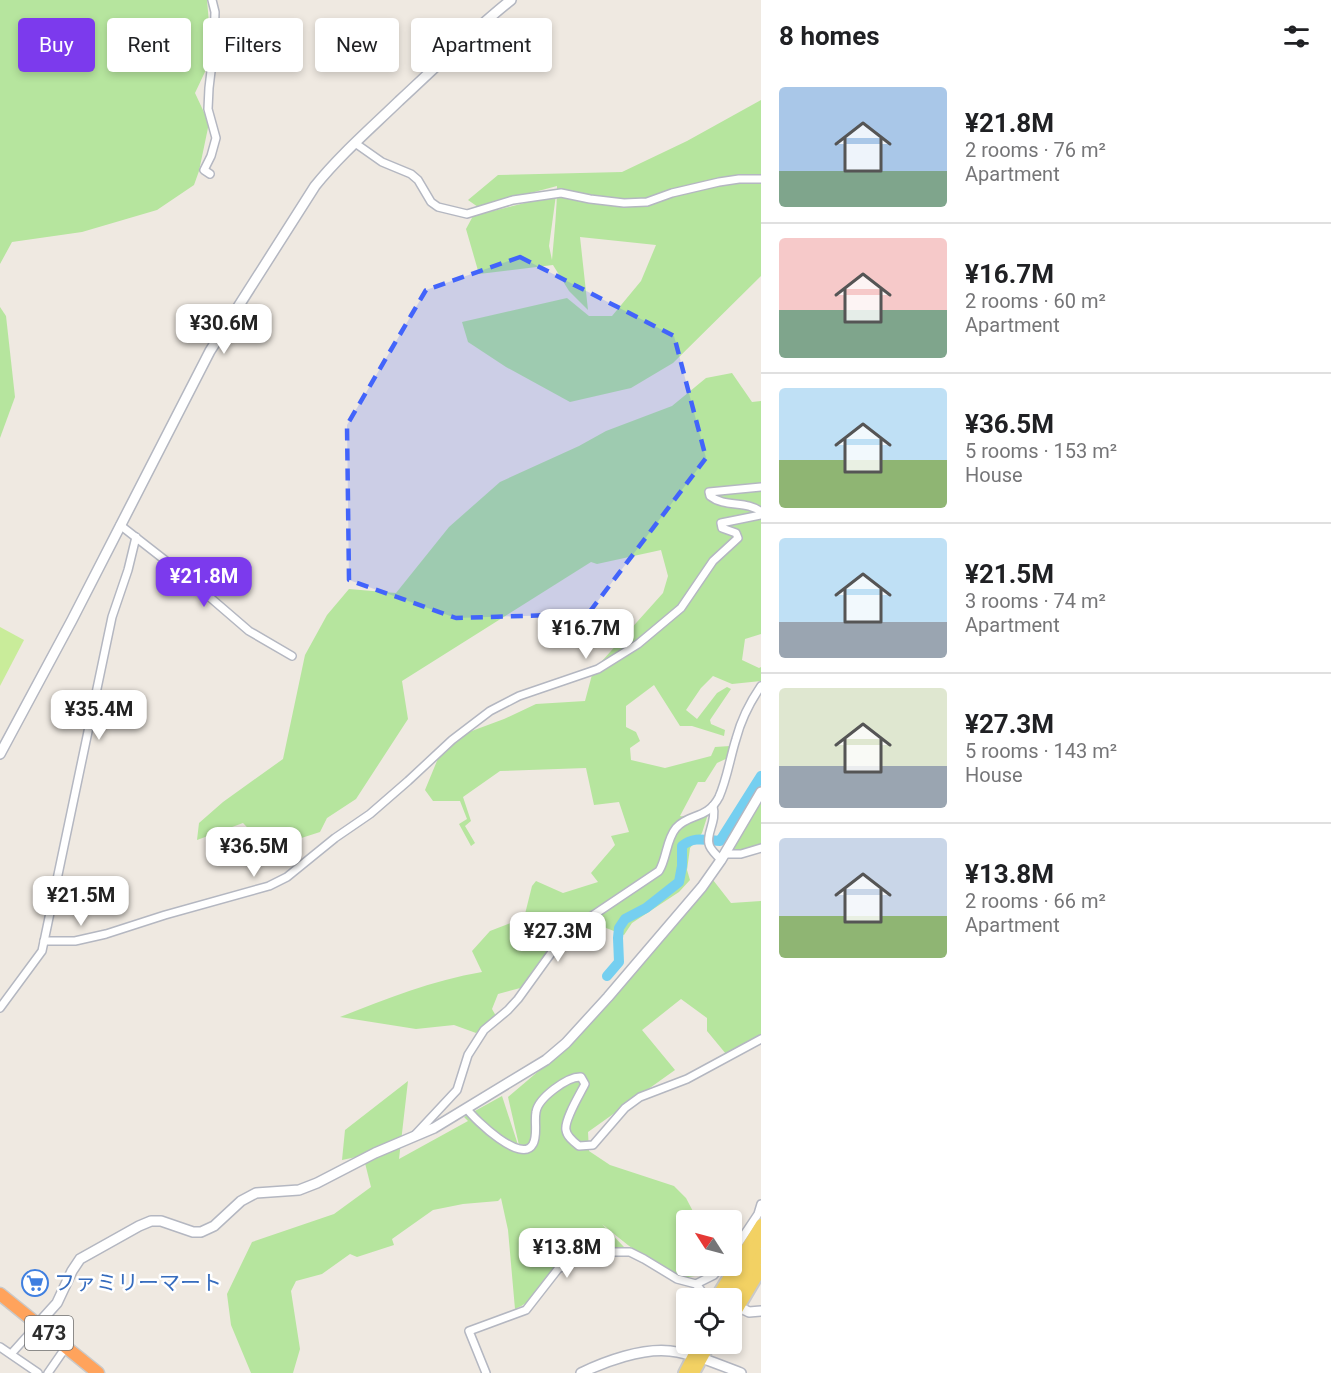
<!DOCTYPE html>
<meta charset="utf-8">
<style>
body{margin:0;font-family:Roboto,"Noto Sans JP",sans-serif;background:#f2f2f2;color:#202124;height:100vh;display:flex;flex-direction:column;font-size:22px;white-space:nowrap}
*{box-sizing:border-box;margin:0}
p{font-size:20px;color:#757577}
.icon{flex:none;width:33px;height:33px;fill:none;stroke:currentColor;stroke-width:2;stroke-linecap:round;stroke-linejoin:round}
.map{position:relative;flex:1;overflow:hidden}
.details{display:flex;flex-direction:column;background:#fff;width:570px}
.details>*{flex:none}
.banner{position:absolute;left:18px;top:18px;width:570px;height:54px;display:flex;gap:12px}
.needle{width:39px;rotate:306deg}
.buttons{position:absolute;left:676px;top:1210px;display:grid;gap:12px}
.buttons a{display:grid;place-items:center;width:66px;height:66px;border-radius:6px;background:#fff;box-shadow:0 3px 9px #0003;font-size:30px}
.price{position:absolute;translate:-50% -51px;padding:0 14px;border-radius:12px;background:#fff;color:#222;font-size:20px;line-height:39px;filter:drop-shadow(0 2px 3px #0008)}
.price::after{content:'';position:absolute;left:50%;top:36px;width:18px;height:14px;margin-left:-9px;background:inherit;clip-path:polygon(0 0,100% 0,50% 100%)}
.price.selected{background:#7c3aed;color:#fff}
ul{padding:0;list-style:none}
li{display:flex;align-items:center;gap:18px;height:150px;padding:0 18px}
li+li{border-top:2px solid #e0e0e0}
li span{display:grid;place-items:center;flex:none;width:168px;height:120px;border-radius:6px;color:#555}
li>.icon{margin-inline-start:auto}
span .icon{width:72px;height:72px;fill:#fffc;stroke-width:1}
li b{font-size:26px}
h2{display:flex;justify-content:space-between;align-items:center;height:72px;padding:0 18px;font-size:26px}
.chip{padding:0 21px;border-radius:6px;background:#fff;box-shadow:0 3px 9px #0003;font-size:21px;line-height:54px}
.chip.selected{background:#7c3aed;color:#fff}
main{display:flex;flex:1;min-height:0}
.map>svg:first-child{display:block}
.green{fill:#b6e59e}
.pitch{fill:#c9ec9a}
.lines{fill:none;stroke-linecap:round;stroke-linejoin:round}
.river{stroke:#75cff0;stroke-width:10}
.street-casing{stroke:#b4b7c1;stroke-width:10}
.secondary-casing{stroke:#b4b7c1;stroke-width:12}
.primary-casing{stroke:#c9c9c9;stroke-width:14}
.highway-casing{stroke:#c9c9c9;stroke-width:15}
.street{stroke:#fff;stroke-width:7}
.secondary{stroke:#fff;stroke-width:9}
.primary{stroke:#f2d163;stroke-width:10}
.highway{stroke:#ffa35c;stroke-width:12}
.marked{fill:#4264fb;fill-opacity:0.2;stroke:#4264fb;stroke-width:4.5;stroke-dasharray:12 8;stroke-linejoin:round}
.labels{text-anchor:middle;stroke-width:5;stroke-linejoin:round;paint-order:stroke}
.shield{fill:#fff;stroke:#6d6d6d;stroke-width:1.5}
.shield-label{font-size:20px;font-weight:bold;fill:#2e2e2e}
.shop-label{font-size:21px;fill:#366cbe;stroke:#fff;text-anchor:start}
</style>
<main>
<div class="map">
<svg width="761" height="1373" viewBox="0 0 761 1373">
<rect width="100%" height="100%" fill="#efe9e1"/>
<!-- green -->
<g class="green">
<polygon points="0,0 207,0 212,57 195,93 209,123 199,171 194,185 157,210 82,232 12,242 0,264"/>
<path d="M761,100v176l-88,87 -42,25 -61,14 -64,-35 -38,-25 -6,-20 105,-24 22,18h23l29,-35 15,-36 -76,-8 8,73 -19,-19 -16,-26 -74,9 -13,-45 7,-13 83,-21 -7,51 3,14c2,-24 5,-49 5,-74l-79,21 -10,-7 30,-25 124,-3 65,-31z"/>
<polygon points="0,307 6,316 15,397 0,438"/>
<path d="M732,373l20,29 9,-1v233l-16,5 -3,21 17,8 2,-1v14l-29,3 -19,-8 -12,12 -15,22 11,9 20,-26 10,-6 4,2 -21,31 1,4 14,6 -1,6 -32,-10h-12l-26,-41 -28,21v21l10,5 4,9 -10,7 1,12 34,8 46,-12 4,-9 15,-1v11l-13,6 -12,19h-7l-18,34 19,3 9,-5 -6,19 -12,15 -3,22 3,10 -11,12 -47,31 -8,12 -28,-11 -20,20 -20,11 -32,32 -26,7 -6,15 4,7 -20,17 -22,-8 -38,4 -76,-12c46,-18 93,-37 142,-45l-10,-21 18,-20 34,-13 8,-32 4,-5 27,12 35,-11 -7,-9 24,-28 -4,-9 18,-4 -10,-30 -25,3 -8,-37 -86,3 -37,26 8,24 -6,5 10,17 -4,3 -12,-22 8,-5 -7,-18h-27l-8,-11 14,-34 22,-21 43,-16 32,-15 49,-3 8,-30 70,-78 5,-17 -7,-26 -64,14 -6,-2 -189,119 6,38 -52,80 -29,19 -7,14 -28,9 -28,4 -21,-22 -46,17 2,-17 24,-21 60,-43 22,-104 22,-40 22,-26 47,4 53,-66 51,-45 79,-36 27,-15 66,-25 34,-28z"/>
<polygon points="761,798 761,847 732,852"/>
<path d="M713,880l18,23 30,-2v135l-35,18 -19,-23v-13l-26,-19 -39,31 33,40 -87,62 1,19 21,14 64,21 12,12 11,21 -10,2v45h20l4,6c-10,2 -19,6 -29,5 -20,-3 -63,-39 -80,-53l22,23c-11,1 -27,-2 -38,2 -33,13 -43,49 -71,60l-7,-79 -7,-32 -3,3 -35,3 -30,6 -41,29 2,6 -37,12 -7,-3 -28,20 -26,7 -5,10 9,58 -7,24h-42l-20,-48 -4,-31 25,-52 82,-28 37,-27 -6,-24 -4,-7 -19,4 3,-30 63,-49 -9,78 69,-38 -4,-4 38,-21 19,58 -13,-57 66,-56z"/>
</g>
<!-- pitch -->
<polygon class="pitch" points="0,627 24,640 0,686"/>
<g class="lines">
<!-- river -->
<path class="river" d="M607,976l12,-14 -1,-24 1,-10 6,-9 21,-11 33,-26 3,-16v-20c11,-10 24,-6 38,-5l41,-65"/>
<defs>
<g id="street">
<polyline points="355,143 382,162 411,174 418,180 431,202 438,207 467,214 513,200 561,193 590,199 624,203 647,202 672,193 719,182 739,179 761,179"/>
<polyline points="210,174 204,170 211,156 216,138 208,109 209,88 214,46 215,12 212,0"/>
<path d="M761,487l-52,5 1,4c15,12 37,4 51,16"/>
<polyline points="120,525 184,575 249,631 292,656"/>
<path d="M713,806c4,15 -7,27 -4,38 1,6 8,11 12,16"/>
<polyline points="724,854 741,854 761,848"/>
<polyline points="44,941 75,941 106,934 165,915 269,886 287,877 335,838 370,814 408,781 452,740 490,711 519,696 598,669 638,644 681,608 713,561 738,538 736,533 722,528 721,523 761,515"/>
<polyline points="0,1008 42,951 112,617 128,570 136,537"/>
<path d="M467,1109c8,11 55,56 66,35 5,-9 1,-22 3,-32 2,-14 32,-36 45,-35l4,7c-5,10 -21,36 -19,46 1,7 8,12 13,16l14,-1 32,-37 15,-11 47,-18 74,-40"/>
<path d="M415,1135l42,-45 11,-35 16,-25 24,-20 10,-11 39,-54 29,-25 73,-49c8,-13 7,-31 17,-43 13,-15 31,-8 43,-31 8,-18 11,-39 17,-58 5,-19 14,-37 25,-53"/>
<polyline points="732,1253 758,1214 761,1204"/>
<polyline points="696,1284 714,1275 722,1266"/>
<polyline points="0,1347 38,1373"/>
<polyline points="11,1354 38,1324"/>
<polyline points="48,1373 66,1347"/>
<polyline points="486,1373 469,1331 526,1310 558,1269 579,1258 605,1252 630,1252 644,1259 677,1279 696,1284 708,1299"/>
</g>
<g id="secondary">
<path d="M0,754l72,-134 138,-269 105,-165c25,-31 55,-57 84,-85 37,-34 73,-70 112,-101"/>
<polyline points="739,1307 749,1312 761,1311"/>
<polyline points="38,1324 57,1303 72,1271 80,1259 139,1226 151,1221 161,1221 193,1232 201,1232 214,1226 241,1201 256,1193 299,1190 317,1183 375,1153 434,1128 546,1060 566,1043 608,997 702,887 721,860 761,792"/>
<path d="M581,1373c25,-12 61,-25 89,-22 25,3 48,13 71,22"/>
</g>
<g id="primary">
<polyline points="715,1299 761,1224"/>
<polyline points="724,1299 761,1238"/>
<polyline points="732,1304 761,1254"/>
<polyline points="732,1316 735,1314 761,1270"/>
<polyline points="684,1373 699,1344"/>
<polyline points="694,1373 710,1344"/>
</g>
<polyline id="highway" points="0,1294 98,1373"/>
</defs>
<!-- street casing -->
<use href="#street" class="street-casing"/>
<!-- secondary casing -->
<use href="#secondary" class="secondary-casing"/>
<!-- primary casing -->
<use href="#primary" class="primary-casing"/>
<!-- highway casing -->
<use href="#highway" class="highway-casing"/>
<!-- street -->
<use href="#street" class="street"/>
<!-- secondary -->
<use href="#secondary" class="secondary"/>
<!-- primary -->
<use href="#primary" class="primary"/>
<!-- highway -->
<use href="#highway" class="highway"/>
</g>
<!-- marked area -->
<path class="marked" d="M520,257l154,79 32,122 -118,156 -132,4 -107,-38 -2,-155 79,-135z"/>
<!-- icons -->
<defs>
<symbol id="supermarket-ring" viewBox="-11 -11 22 22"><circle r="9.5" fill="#fff" stroke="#3f7fe0" stroke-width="1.5"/><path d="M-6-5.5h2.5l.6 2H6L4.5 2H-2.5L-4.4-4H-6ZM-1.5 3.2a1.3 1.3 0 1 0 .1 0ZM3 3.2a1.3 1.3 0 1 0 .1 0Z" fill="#3f7fe0"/></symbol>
</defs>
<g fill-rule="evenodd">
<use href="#supermarket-ring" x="20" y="1268" width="30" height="30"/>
</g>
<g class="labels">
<!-- shield labels -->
<rect class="shield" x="25" y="1316" width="48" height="34" rx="4.5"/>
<g class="shield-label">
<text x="49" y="1340">473</text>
</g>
<!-- shop labels -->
<g class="shop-label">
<text x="54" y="1290">ファミリーマート</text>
</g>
</g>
</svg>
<div class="buttons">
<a><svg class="needle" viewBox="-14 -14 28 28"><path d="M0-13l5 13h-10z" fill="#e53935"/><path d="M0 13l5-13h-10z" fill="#757577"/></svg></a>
<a><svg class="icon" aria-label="locate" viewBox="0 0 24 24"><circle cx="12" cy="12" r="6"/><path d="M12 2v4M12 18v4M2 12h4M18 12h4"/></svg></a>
</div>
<b class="price" style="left:224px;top:355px">¥30.6M</b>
<b class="price selected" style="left:204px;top:608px">¥21.8M</b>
<b class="price" style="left:586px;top:660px">¥16.7M</b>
<b class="price" style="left:99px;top:741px">¥35.4M</b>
<b class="price" style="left:254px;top:878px">¥36.5M</b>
<b class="price" style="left:81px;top:927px">¥21.5M</b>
<b class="price" style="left:558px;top:963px">¥27.3M</b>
<b class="price" style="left:567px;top:1279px">¥13.8M</b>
<div class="banner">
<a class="chip selected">Buy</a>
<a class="chip">Rent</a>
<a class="chip">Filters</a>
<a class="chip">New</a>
<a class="chip">Apartment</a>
</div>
</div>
<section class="details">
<h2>8 homes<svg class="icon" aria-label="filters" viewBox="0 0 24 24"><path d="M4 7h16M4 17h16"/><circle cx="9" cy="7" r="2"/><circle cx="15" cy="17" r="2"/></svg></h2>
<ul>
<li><span style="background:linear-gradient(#a9c7e8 70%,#7fa58c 0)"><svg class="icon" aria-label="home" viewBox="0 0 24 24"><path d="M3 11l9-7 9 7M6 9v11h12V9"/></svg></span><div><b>¥21.8M</b><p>2 rooms · 76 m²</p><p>Apartment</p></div></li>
<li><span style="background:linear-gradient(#f6c9c9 60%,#7fa58c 0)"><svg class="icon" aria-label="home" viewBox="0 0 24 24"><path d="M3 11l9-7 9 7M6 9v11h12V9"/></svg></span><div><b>¥16.7M</b><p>2 rooms · 60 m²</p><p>Apartment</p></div></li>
<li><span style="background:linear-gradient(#bfe0f5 60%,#8fb573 0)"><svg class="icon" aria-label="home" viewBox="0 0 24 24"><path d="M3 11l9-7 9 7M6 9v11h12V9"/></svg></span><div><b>¥36.5M</b><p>5 rooms · 153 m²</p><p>House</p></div></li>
<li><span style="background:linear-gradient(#bfe0f5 70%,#9aa5b1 0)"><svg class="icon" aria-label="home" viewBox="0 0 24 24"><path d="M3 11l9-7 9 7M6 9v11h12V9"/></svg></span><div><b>¥21.5M</b><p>3 rooms · 74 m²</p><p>Apartment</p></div></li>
<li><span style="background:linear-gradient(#dfe7d0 65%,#9aa5b1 0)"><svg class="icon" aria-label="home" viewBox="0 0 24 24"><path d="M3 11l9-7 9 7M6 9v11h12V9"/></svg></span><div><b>¥27.3M</b><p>5 rooms · 143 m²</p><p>House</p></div></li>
<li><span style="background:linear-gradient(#c9d6e8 65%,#8fb573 0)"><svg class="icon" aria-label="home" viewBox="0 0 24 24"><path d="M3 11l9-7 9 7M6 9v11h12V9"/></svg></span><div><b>¥13.8M</b><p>2 rooms · 66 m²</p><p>Apartment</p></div></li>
</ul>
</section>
</main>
